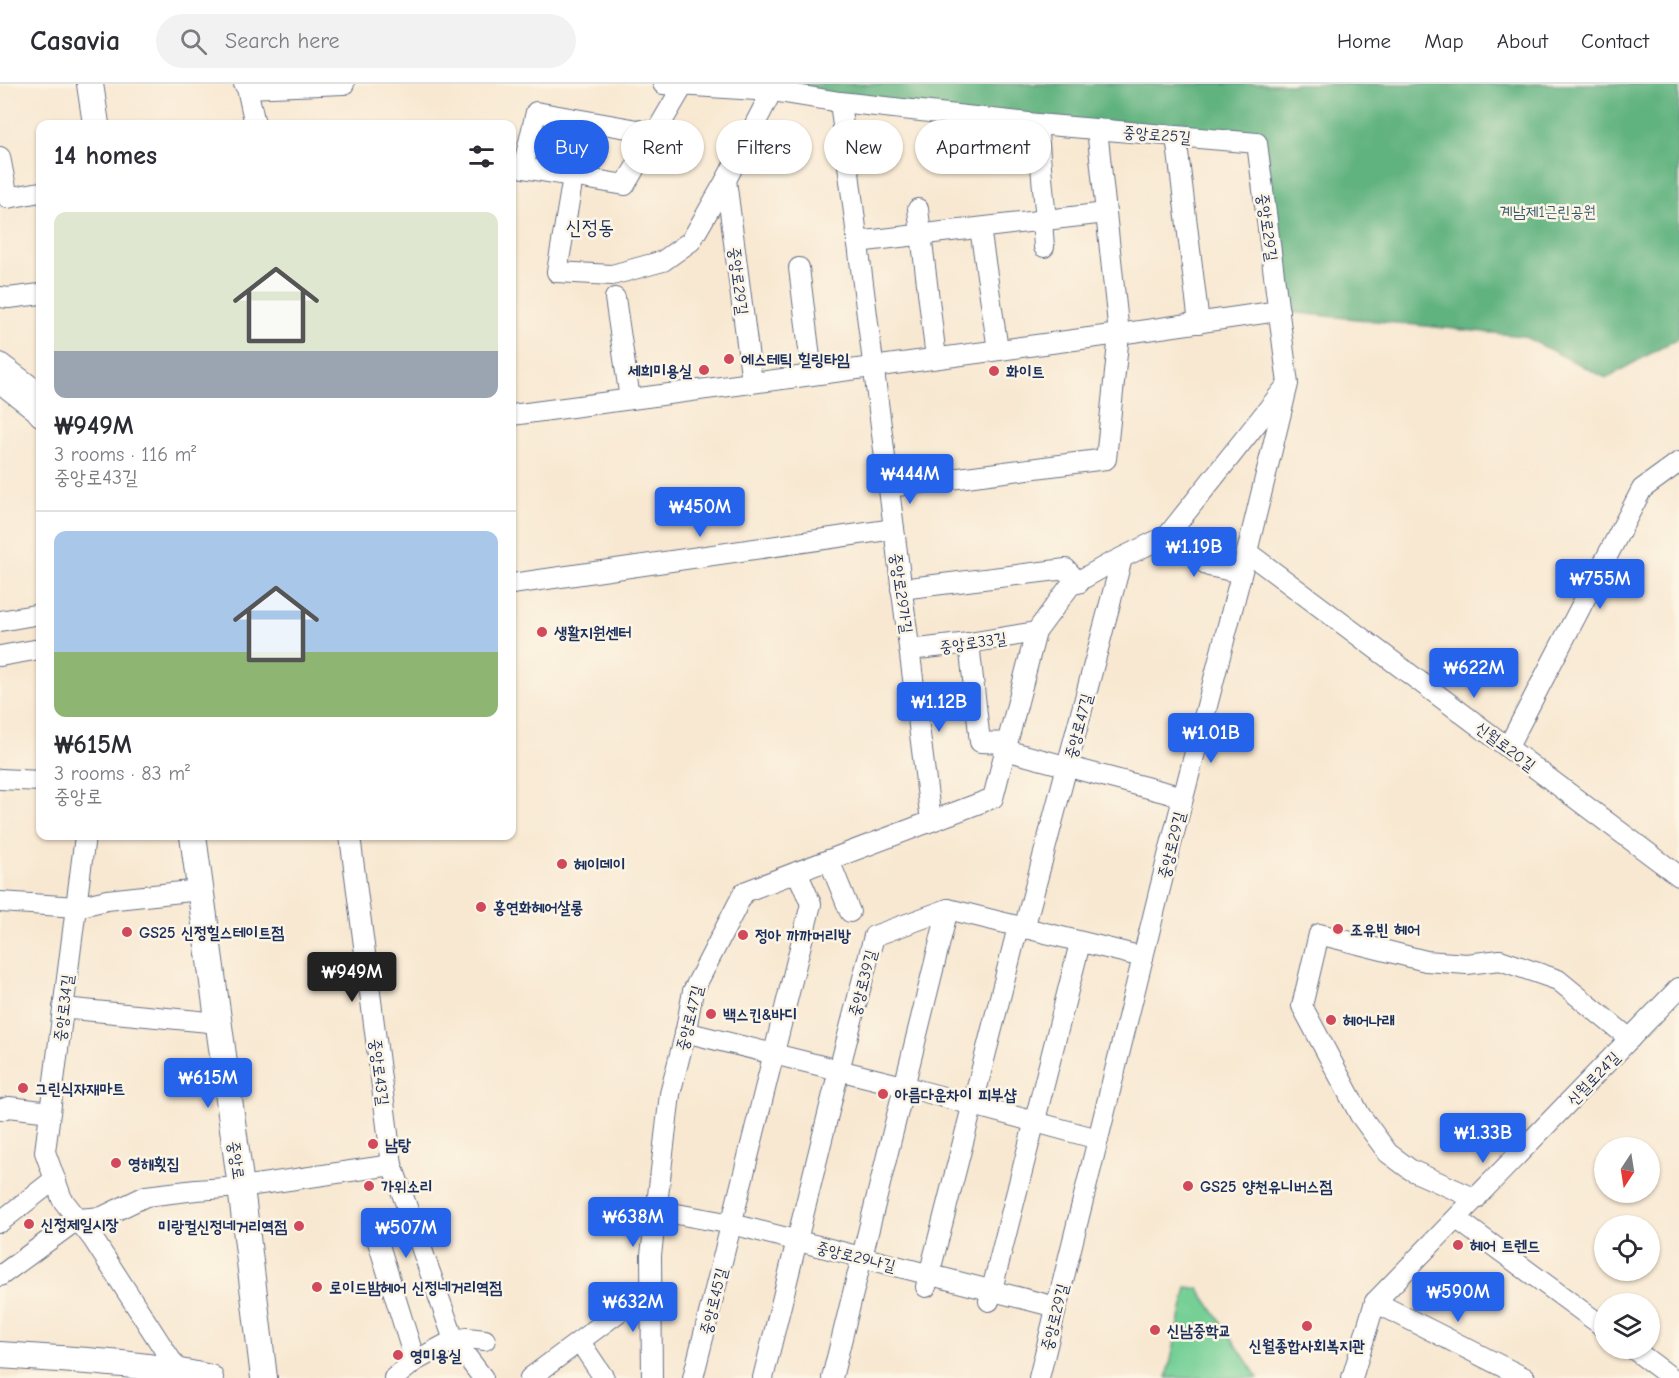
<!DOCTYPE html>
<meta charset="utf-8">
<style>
body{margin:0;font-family:"Comic Neue","Poor Story",sans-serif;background:#f2f2f3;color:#2b2b33;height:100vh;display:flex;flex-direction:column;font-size:22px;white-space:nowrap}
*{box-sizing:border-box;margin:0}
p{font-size:20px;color:#7c7c81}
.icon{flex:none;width:33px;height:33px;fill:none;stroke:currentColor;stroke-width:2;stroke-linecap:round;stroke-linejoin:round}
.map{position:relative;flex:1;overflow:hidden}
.side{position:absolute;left:36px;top:36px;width:480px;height:720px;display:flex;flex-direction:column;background:#fff;border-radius:12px;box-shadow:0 2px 4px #0004}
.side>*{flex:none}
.top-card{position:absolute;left:534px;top:36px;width:570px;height:54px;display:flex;gap:12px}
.needle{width:39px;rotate:192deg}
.tools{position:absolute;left:1594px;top:1053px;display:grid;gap:12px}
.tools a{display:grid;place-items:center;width:66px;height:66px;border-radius:50%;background:#fff;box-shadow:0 2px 4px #0004;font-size:30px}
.price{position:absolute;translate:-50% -51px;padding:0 14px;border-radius:6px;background:#2563eb;color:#fff;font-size:20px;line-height:39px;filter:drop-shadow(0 2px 3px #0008)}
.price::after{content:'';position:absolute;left:50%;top:36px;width:18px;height:14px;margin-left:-9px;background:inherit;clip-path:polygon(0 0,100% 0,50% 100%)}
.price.on{background:#222;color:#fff}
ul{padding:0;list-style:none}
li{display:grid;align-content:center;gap:12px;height:318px;padding:0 18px}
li+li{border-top:2px solid #e1e1e2}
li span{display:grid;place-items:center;height:186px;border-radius:12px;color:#555}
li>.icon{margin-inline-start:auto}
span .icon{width:108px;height:108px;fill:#fffc;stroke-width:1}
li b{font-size:26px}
h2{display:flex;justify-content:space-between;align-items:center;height:72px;padding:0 18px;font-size:26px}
.tag{padding:0 21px;border-radius:27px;background:#fff;box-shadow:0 2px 4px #0004;font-size:21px;line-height:54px}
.tag.on{background:#2563eb;color:#fff}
header{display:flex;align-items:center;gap:36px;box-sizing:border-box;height:84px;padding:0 30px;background:#fff;border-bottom:2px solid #e1e1e2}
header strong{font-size:28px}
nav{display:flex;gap:33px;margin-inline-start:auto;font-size:21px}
.search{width:420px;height:54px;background:#f2f2f3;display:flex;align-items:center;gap:15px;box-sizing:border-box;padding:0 21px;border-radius:33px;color:#7c7c81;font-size:22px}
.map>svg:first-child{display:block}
.green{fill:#76d096;stroke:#48807a;stroke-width:1.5}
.forest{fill:#60b27f;stroke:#3e706e;stroke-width:1.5}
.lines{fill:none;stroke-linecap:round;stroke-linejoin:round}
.minor-casing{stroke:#687086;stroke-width:22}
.major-casing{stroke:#687086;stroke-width:28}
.minor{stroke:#fff;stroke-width:20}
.major{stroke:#fff;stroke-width:26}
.poi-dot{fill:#d1495b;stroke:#fcf5e5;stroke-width:2}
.labels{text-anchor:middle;stroke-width:5;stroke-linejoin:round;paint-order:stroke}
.street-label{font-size:16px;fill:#1b2f5e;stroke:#fcf5e5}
.park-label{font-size:16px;fill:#32576c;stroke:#fcf5e5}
.poi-label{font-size:16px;font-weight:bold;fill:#1b2f5e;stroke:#fcf5e5;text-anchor:start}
.quarter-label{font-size:20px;fill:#1b2f5e;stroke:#fcf5e5}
</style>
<header>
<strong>Casavia</strong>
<div class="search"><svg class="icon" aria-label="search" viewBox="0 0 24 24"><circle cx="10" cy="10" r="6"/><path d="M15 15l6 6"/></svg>Search here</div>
<nav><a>Home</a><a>Map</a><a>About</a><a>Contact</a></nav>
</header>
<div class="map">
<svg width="1679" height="1294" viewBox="0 0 1679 1294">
<rect width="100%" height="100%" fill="#fcf5e5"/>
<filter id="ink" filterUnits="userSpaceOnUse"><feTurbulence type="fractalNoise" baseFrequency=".0167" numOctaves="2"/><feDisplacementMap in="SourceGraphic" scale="12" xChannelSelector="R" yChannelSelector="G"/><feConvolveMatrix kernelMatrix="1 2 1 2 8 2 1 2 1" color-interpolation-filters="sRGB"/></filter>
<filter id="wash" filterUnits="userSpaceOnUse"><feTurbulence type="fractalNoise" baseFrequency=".008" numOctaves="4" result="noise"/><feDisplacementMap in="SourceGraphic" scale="24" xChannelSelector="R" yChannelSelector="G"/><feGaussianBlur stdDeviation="1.35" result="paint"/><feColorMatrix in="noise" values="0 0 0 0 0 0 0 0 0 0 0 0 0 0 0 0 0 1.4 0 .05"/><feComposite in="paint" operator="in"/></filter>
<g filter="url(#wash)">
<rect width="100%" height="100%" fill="#f8e8d1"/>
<!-- green -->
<polygon class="green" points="1187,1203 1199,1205 1258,1294 1167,1294"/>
<!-- forest -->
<polygon class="forest" points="663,0 1679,0 1679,254 1606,294 1523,252 1279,227 1256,59"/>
</g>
<g filter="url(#ink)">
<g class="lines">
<defs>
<g id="minor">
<polyline points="244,0 247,4 255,40"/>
<polyline points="663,0 772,7 840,18 1037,40 1257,59 1288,300 1247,468 1168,772 1039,1294"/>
<polyline points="247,4 344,0"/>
<polyline points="840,18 931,737"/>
<polyline points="1037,40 1046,136"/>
<polyline points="655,49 536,28 523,84 625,101 683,2"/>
<polyline points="1176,52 1199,239"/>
<polyline points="0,73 8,114 40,108"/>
<polyline points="573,93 557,188 612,191 663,177 691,157 726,96 772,7"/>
<polyline points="726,96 752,298"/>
<polyline points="918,125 936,274"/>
<polyline points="1042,137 1044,163"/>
<polyline points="980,144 998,266"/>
<polyline points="857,158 1106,129"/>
<polyline points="799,184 812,290"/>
<polyline points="0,213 9,214 40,210"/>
<polyline points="615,214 630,315"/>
<polyline points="0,279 40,309"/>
<polyline points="0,299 35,326 40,332"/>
<polyline points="512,331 1119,250 1279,227"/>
<polyline points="889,403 1106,375 1119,250 1097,45"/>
<polyline points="1168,451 1209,482 1241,489"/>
<polyline points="1247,468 1679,792"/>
<polyline points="512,500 894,445"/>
<polyline points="901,505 1066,485 1079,499"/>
<polyline points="0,537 40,530"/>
<polyline points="969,559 980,658 1007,659"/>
<polyline points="910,566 969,559 1036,548"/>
<polyline points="0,572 40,565"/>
<polyline points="1508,663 1642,405 1679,378"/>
<polyline points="1005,666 1183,713"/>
<polyline points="0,695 40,697"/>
<polyline points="85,752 45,1068 62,1115 93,1155 178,1287"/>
<polyline points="350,752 392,1081 454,1256 483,1294"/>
<polyline points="829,776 850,828"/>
<polyline points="0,818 77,823 107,816 200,806"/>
<polyline points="1024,845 1122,474"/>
<polyline points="63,924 219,939"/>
<polyline points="685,948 903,1002 1098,1055"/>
<polyline points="0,1026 9,1023 50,1028"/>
<polyline points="1476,1115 1411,1086 1388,1069 1360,1031 1302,922 1319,850 1426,877 1467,880 1500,876 1558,896 1630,955"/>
<polyline points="655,1126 732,1140 1056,1223"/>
<polyline points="1457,1135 1605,1244"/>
<polyline points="412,1137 375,1148 415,1277"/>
<polyline points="0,1138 55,1095"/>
<polyline points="0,1192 78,1135 102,1133 146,1112 196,1106 241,1103 392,1081"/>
<polyline points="926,1203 1018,843"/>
<polyline points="989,1217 1080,859"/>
<polyline points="1375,1218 1525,1294"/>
<polyline points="580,1258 604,1294"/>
<polyline points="1632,1264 1672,1294"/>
<polyline points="394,1294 415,1277 454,1256 467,1254 485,1256"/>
<polyline points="530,1294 651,1204"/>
<polyline points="652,1294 651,1171 670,1010 685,951 693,907 744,808 993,714 1036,548 1070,502 1107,481 1168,451 1284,305"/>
<polyline points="693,1294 811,820 797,788"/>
<polyline points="763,1294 839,986 874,852 948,825 1143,873"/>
<polyline points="832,1294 948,825"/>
<polyline points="1352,1294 1375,1218 1679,904"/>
</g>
<g id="major">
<polyline points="90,0 96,40"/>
<polyline points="193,752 241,1103 264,1294"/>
<path d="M0,1271c71,5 141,7 210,23"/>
</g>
</defs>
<!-- minor casing -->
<use href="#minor" class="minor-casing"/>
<!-- major casing -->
<use href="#major" class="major-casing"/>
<!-- minor -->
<use href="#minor" class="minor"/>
<!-- major -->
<use href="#major" class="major"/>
</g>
</g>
<!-- markers -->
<g class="poi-dot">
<circle cx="729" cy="275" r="6"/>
<circle cx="704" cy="286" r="6"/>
<circle cx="994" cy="287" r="6"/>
<circle cx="542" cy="548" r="6"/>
<circle cx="562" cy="780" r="6"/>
<circle cx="481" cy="823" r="6"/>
<circle cx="1338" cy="845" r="6"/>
<circle cx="127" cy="848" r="6"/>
<circle cx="743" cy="851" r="6"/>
<circle cx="711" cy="930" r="6"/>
<circle cx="1331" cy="936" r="6"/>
<circle cx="23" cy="1004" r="6"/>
<circle cx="883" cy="1010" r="6"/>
<circle cx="373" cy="1060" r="6"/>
<circle cx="116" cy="1079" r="6"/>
<circle cx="369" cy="1102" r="6"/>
<circle cx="1188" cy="1102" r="6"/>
<circle cx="29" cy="1140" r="6"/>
<circle cx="299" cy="1142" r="6"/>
<circle cx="1458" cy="1161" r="6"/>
<circle cx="317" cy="1203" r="6"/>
<circle cx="1307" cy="1242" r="6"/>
<circle cx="1155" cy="1246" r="6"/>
<circle cx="398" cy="1271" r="6"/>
</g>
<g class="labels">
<!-- street labels -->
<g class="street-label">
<text transform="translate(1157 50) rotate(5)" y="6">중앙로25길</text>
<text transform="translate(1268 143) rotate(82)" y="6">중앙로29길</text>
<text transform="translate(739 197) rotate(83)" y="6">중앙로29길</text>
<text transform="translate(902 509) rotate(82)" y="6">중앙로29가길</text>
<text transform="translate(973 558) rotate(-8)" y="6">중앙로33길</text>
<text transform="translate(1078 642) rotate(-75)" y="6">중앙로47길</text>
<text transform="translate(1506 662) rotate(37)" y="6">신월로20길</text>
<text transform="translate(1171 761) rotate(-76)" y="6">중앙로29길</text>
<text transform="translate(862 899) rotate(-75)" y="6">중앙로39길</text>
<text transform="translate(63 924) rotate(-83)" y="6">중앙로34길</text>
<text transform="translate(689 934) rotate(-76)" y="6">중앙로47길</text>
<text transform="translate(380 988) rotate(83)" y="6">중앙로43길</text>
<text transform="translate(1593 994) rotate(-46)" y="6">신월로24길</text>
<text transform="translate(237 1076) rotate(82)" y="6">중앙로</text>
<text transform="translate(856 1172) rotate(14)" y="6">중앙로29나길</text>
<text transform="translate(713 1217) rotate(-76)" y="6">중앙로45길</text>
<text transform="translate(1054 1233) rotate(-76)" y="6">중앙로29길</text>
</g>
<!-- park labels -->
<g class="park-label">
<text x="1548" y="133">계남제1근린공원</text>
</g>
<!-- poi labels -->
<g class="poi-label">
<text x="741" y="281">에스테틱 힐링타임</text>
<text x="692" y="292" text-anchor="end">세희미용실</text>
<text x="1006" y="293">화이트</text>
<text x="554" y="554">생활지원센터</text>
<text x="574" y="786">헤이데이</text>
<text x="493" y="829">홍연화헤어살롱</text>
<text x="1350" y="851">조유빈 헤어</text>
<text x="139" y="854">GS25 신정힐스테이트점</text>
<text x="755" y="857">정아 까까머리방</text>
<text x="723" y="936">백스킨&amp;바디</text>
<text x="1343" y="942">헤어나래</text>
<text x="35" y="1010">그린식자재마트</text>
<text x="895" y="1016">아름다운차이 피부샵</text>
<text x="385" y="1066">남탕</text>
<text x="128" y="1085">영해횟집</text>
<text x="381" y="1108">가위소리</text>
<text x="1200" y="1108">GS25 양천유니버스점</text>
<text x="41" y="1146">신정제일시장</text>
<text x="287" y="1148" text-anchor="end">미랑컬신정네거리역점</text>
<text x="1470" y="1167">헤어 트렌드</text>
<text x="329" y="1209">로이드밤헤어 신정네거리역점</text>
<text x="1167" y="1252">신남중학교</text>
<text x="1307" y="1267" text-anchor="middle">신월종합사회복지관</text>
<text x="410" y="1277">영미용실</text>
</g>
<!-- quarter labels -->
<g class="quarter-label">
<text x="590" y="150">신정동</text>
</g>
</g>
</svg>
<div class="tools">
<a><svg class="needle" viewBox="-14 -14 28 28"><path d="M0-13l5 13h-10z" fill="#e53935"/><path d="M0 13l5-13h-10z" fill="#7c7c81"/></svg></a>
<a><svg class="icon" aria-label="locate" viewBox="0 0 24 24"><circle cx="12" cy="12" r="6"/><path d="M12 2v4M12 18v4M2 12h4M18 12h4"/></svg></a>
<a><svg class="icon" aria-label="layers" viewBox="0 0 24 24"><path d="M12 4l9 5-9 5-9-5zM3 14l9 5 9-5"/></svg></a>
</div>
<b class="price" style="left:910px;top:421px">₩444M</b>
<b class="price" style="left:700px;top:454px">₩450M</b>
<b class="price" style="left:1194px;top:494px">₩1.19B</b>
<b class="price" style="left:1600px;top:526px">₩755M</b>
<b class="price" style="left:1474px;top:615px">₩622M</b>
<b class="price" style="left:939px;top:649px">₩1.12B</b>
<b class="price" style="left:1211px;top:680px">₩1.01B</b>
<b class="price on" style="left:352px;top:919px">₩949M</b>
<b class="price" style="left:208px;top:1025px">₩615M</b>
<b class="price" style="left:1483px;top:1080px">₩1.33B</b>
<b class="price" style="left:633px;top:1164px">₩638M</b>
<b class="price" style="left:406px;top:1175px">₩507M</b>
<b class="price" style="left:1458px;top:1239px">₩590M</b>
<b class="price" style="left:633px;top:1249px">₩632M</b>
<div class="top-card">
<a class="tag on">Buy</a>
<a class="tag">Rent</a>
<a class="tag">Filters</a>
<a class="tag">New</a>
<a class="tag">Apartment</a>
</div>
<section class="side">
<h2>14 homes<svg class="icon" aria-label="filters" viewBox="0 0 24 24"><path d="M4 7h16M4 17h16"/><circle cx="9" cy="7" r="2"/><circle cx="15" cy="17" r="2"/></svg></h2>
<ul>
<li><span style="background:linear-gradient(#dfe7d0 75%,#9aa5b1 0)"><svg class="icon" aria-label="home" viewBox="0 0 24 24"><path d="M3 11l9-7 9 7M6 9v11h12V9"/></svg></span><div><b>₩949M</b><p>3 rooms · 116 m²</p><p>중앙로43길</p></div></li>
<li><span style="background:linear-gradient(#a9c7e8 65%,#8fb573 0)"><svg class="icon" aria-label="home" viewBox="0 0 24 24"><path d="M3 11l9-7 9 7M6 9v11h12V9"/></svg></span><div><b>₩615M</b><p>3 rooms · 83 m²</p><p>중앙로</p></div></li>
</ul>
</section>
</div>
